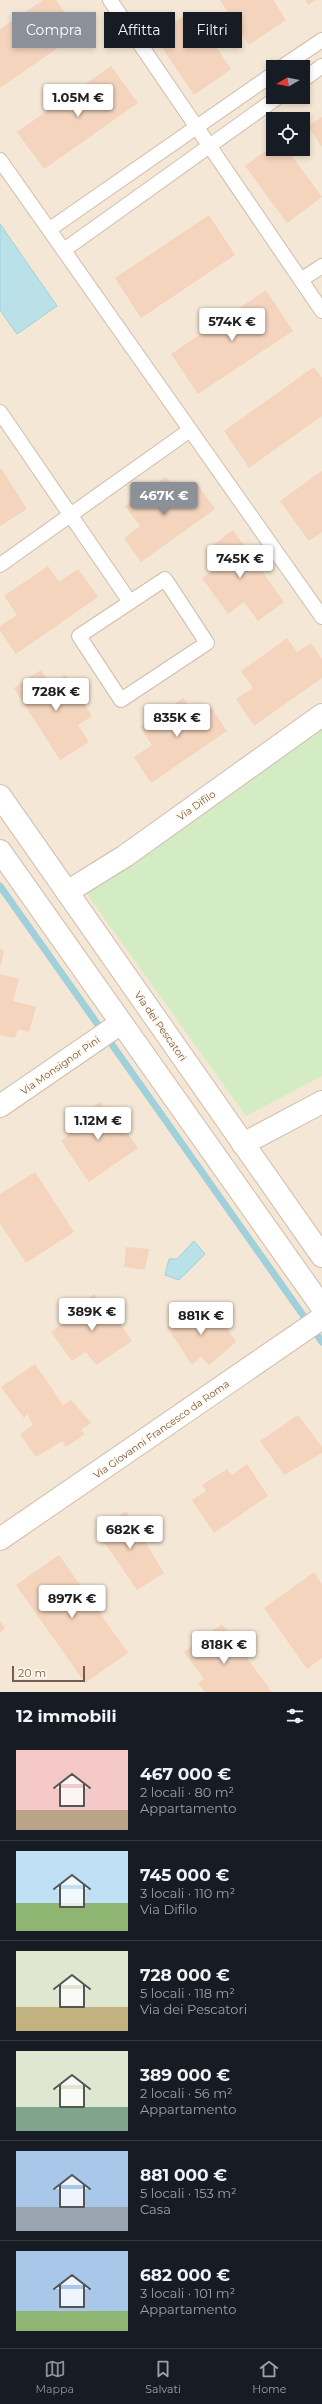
<!DOCTYPE html>
<html lang="it">
<meta charset="utf-8">
<style>
body{margin:0;font-family:Montserrat,sans-serif;background:#242831;color:#f1f3f6;height:100vh;display:flex;flex-direction:column;font-size:15px;white-space:nowrap}
*{box-sizing:border-box;margin:0}
p{font-size:13px;color:#9ea1a6}
.icon{flex:none;width:22px;height:22px;fill:none;stroke:currentColor;stroke-width:2;stroke-linecap:round;stroke-linejoin:round}
.map{position:relative;height:1692px;overflow:hidden}
.sheet{display:flex;flex-direction:column;background:#171b24;flex:1}
.sheet>*{flex:none}
.top-card{position:absolute;left:12px;top:12px;width:298px;height:36px;display:flex;gap:8px}
.needle{width:26px;rotate:260deg}
.fabs{position:absolute;left:266px;top:60px;display:grid;gap:8px}
.fabs a{display:grid;place-items:center;width:44px;height:44px;border-radius:0px;background:#171b24;box-shadow:0 2px 6px #0003;font-size:20px}
.scale{position:absolute;left:12px;bottom:10px;width:73px;box-sizing:border-box;padding-left:4px;border:2px solid #785b4a;border-top:0;font-size:11px;line-height:14px;white-space:nowrap;color:#785b4a;-webkit-text-stroke:3px #fff9ee;paint-order:stroke}
.price{position:absolute;translate:-50% -34px;padding:0 9px;border-radius:4px;background:#fff;color:#222;font-size:13px;line-height:26px;filter:drop-shadow(0 1px 2px #0008)}
.price::after{content:'';position:absolute;left:50%;top:24px;width:12px;height:9px;margin-left:-6px;background:inherit;clip-path:polygon(0 0,100% 0,50% 100%)}
.price.on{background:#8c9099;color:#fff}
ul{padding:0;list-style:none}
li{display:flex;align-items:center;gap:12px;height:100px;padding:0 16px}
li+li{border-top:1px solid #363941}
li span{display:grid;place-items:center;flex:none;width:112px;height:80px;border-radius:0px;color:#555}
li>.icon{margin-inline-start:auto}
span .icon{width:48px;height:48px;fill:#fffc;stroke-width:1}
li b{font-size:17px}
h2{display:flex;justify-content:space-between;align-items:center;height:48px;padding:0 16px;font-size:17px}
.chip{padding:0 14px;border-radius:0px;background:#171b24;box-shadow:0 2px 6px #0003;font-size:14px;line-height:36px}
.chip.on{background:#8c9099;color:#fff}
.tabs{display:flex;justify-content:space-around;align-items:center;height:56px;border-top:1px solid #363941;background:#171b24;font-size:11px;color:#9ea1a6}
.tabs a{display:grid;justify-items:center;gap:2px}
.tabs .on{color:#8c9099}
.map>svg:first-child{display:block}
.residential{fill:#f5e7d5;fill-rule:evenodd}
.green{fill:#d4ecc4}
.water{fill:#bae1e8;stroke:#a0d0da}
.lines{fill:none;stroke-linecap:round;stroke-linejoin:round}
.stream{stroke:#a0d0da;stroke-width:7}
.building{fill:#f4d4bd}
.service-casing{stroke:#d0bdac;stroke-width:16}
.minor-casing{stroke:#d0bdac;stroke-width:24}
.tertiary-casing{stroke:#d0bdac;stroke-width:24}
.service{stroke:#fff;stroke-width:14}
.minor{stroke:#fff;stroke-width:22}
.tertiary{stroke:#fff;stroke-width:22}
.labels{text-anchor:middle;stroke-width:3;stroke-linejoin:round;paint-order:stroke}
.street-label{font-size:10px;fill:#785b4a;stroke:#fff9ee}
</style>
<div class="map">
<svg width="322" height="1692" viewBox="0 0 322 1692">
<rect width="100%" height="100%" fill="#fdf5e7"/>
<!-- residential -->
<path class="residential" d="M0,0h322v1692h-322zM273,67h30v30h-30zM273,119h30v30h-30z"/>
<!-- green -->
<polygon class="green" points="322,722 322,1076 246,1116 84,890"/>
<!-- water -->
<g class="water">
<polygon points="0,224 57,306 17,334 0,310"/>
<polygon points="194,1241 205,1254 179,1280 165,1275 169,1259 177,1259"/>
</g>
<g class="lines">
<!-- stream -->
<polyline class="stream" points="0,886 322,1342"/>
</g>
<!-- building -->
<g class="building">
<polygon points="43,0 56,0 79,33 0,88 0,29"/>
<polygon points="220,0 273,0 286,20 249,45"/>
<polygon points="305,0 316,0 308,5"/>
<polygon points="192,11 231,69 194,95 154,36"/>
<polygon points="111,66 138,103 44,169 17,132"/>
<polygon points="322,117 322,147 308,126"/>
<polygon points="273,146 273,149 287,149 322,197 287,223 245,166"/>
<polygon points="209,215 235,255 141,318 115,278"/>
<polygon points="266,290 293,331 198,394 171,354"/>
<polygon points="314,367 322,378 322,416 249,468 224,431"/>
<polygon points="1,468 27,509 0,526 0,469"/>
<polygon points="322,471 322,532 309,541 280,501"/>
<polygon points="166,477 181,497 198,485 215,509 141,562 124,538 140,526 125,506"/>
<polygon points="233,530 284,602 258,621 244,602 228,614 202,578 218,567 206,550"/>
<polygon points="48,566 59,582 78,569 98,597 16,654 0,631 0,626 17,615 4,596"/>
<polygon points="287,638 297,652 311,643 322,659 322,678 254,726 236,699 253,688 241,671"/>
<polygon points="41,670 50,684 66,675 92,716 78,725 89,742 60,760 14,688"/>
<polygon points="183,698 196,716 211,707 227,731 151,783 134,757 152,745 140,727"/>
<polygon points="0,949 4,950 1,965 0,965"/>
<polygon points="0,974 19,979 13,1001 36,1007 29,1032 18,1029 15,1038 0,1035"/>
<polygon points="100,1102 107,1111 110,1107 138,1148 89,1182 61,1141 68,1135 63,1128"/>
<polygon points="35,1172 74,1232 26,1263 0,1223 0,1194"/>
<polygon points="126,1247 149,1249 145,1270 124,1267"/>
<polygon points="94,1294 102,1306 110,1309 132,1341 96,1365 86,1352 72,1361 51,1332 78,1312 76,1307"/>
<polygon points="192,1308 201,1320 215,1311 236,1342 209,1365 201,1356 192,1365 167,1327"/>
<polygon points="35,1364 63,1405 71,1400 91,1423 81,1430 85,1434 66,1447 62,1441 36,1457 20,1434 33,1425 27,1414 24,1418 1,1387"/>
<polygon points="298,1415 322,1447 322,1453 284,1475 260,1441"/>
<polygon points="247,1464 268,1496 214,1533 192,1500 206,1491 202,1485 227,1469 232,1475"/>
<polygon points="126,1511 164,1573 137,1590 96,1530"/>
<polygon points="59,1555 128,1653 85,1683 16,1585"/>
<polygon points="314,1572 322,1584 322,1658 307,1669 264,1608"/>
<polygon points="0,1621 5,1628 0,1633"/>
<polygon points="222,1624 272,1692 205,1692 198,1683 204,1679 184,1652"/>
</g>
<g class="lines">
<defs>
<g id="service">
<polyline points="110,0 322,311"/>
<polyline points="282,67 322,40"/>
<polyline points="303,80 322,66"/>
<polyline points="0,160 322,617"/>
<polyline points="50,229 273,74"/>
<polyline points="64,250 278,97"/>
<polyline points="301,280 322,266"/>
<polyline points="0,412 130,602"/>
<polyline points="0,565 190,430"/>
<polygon points="165,579 207,643 121,700 79,636"/>
</g>
<g id="minor">
<polyline points="0,796 322,1256"/>
<polyline points="67,892 125,856 322,715"/>
<polyline points="0,1106 121,1023"/>
<polyline points="243,1144 322,1102"/>
<polyline points="0,1539 322,1318"/>
</g>
<polyline id="tertiary" points="0,851 322,1307"/>
</defs>
<!-- service casing -->
<use href="#service" class="service-casing"/>
<!-- minor casing -->
<use href="#minor" class="minor-casing"/>
<!-- tertiary casing -->
<use href="#tertiary" class="tertiary-casing"/>
<!-- service -->
<use href="#service" class="service"/>
<!-- minor -->
<use href="#minor" class="minor"/>
<!-- tertiary -->
<use href="#tertiary" class="tertiary"/>
</g>
<g class="labels">
<!-- street labels -->
<g class="street-label">
<text transform="translate(196 805) rotate(-35)" y="4">Via Difilo</text>
<text transform="translate(161 1026) rotate(55)" y="4">Via dei Pescatori</text>
<text transform="translate(60 1065) rotate(-35)" y="4">Via Monsignor Pini</text>
<text transform="translate(161 1429) rotate(-35)" y="4">Via Giovanni Francesco da Roma</text>
</g>
</g>
</svg>
<div class="fabs">
<a><svg class="needle" viewBox="-14 -14 28 28"><path d="M0-13l5 13h-10z" fill="#e53935"/><path d="M0 13l5-13h-10z" fill="#9ea1a6"/></svg></a>
<a><svg class="icon" aria-label="locate" viewBox="0 0 24 24"><circle cx="12" cy="12" r="6"/><path d="M12 2v4M12 18v4M2 12h4M18 12h4"/></svg></a>
</div>
<div class="scale">20 m</div>
<b class="price" style="left:78px;top:118px">1.05M €</b>
<b class="price" style="left:232px;top:342px">574K €</b>
<b class="price on" style="left:164px;top:516px">467K €</b>
<b class="price" style="left:240px;top:579px">745K €</b>
<b class="price" style="left:56px;top:712px">728K €</b>
<b class="price" style="left:177px;top:738px">835K €</b>
<b class="price" style="left:98px;top:1141px">1.12M €</b>
<b class="price" style="left:92px;top:1332px">389K €</b>
<b class="price" style="left:201px;top:1336px">881K €</b>
<b class="price" style="left:130px;top:1550px">682K €</b>
<b class="price" style="left:72px;top:1619px">897K €</b>
<b class="price" style="left:224px;top:1665px">818K €</b>
<div class="top-card">
<a class="chip on">Compra</a>
<a class="chip">Affitta</a>
<a class="chip">Filtri</a>
</div>
</div>
<section class="sheet">
<h2>12 immobili<svg class="icon" aria-label="filters" viewBox="0 0 24 24"><path d="M4 7h16M4 17h16"/><circle cx="9" cy="7" r="2"/><circle cx="15" cy="17" r="2"/></svg></h2>
<ul>
<li><span style="background:linear-gradient(#f6c9c9 75%,#b9a48a 0)"><svg class="icon" aria-label="home" viewBox="0 0 24 24"><path d="M3 11l9-7 9 7M6 9v11h12V9"/></svg></span><div><b>467 000 €</b><p>2 locali · 80 m²</p><p>Appartamento</p></div></li>
<li><span style="background:linear-gradient(#bfe0f5 65%,#8fb573 0)"><svg class="icon" aria-label="home" viewBox="0 0 24 24"><path d="M3 11l9-7 9 7M6 9v11h12V9"/></svg></span><div><b>745 000 €</b><p>3 locali · 110 m²</p><p>Via Difilo</p></div></li>
<li><span style="background:linear-gradient(#dfe7d0 70%,#c2b280 0)"><svg class="icon" aria-label="home" viewBox="0 0 24 24"><path d="M3 11l9-7 9 7M6 9v11h12V9"/></svg></span><div><b>728 000 €</b><p>5 locali · 118 m²</p><p>Via dei Pescatori</p></div></li>
<li><span style="background:linear-gradient(#dfe7d0 70%,#7fa58c 0)"><svg class="icon" aria-label="home" viewBox="0 0 24 24"><path d="M3 11l9-7 9 7M6 9v11h12V9"/></svg></span><div><b>389 000 €</b><p>2 locali · 56 m²</p><p>Appartamento</p></div></li>
<li><span style="background:linear-gradient(#a9c7e8 70%,#9aa5b1 0)"><svg class="icon" aria-label="home" viewBox="0 0 24 24"><path d="M3 11l9-7 9 7M6 9v11h12V9"/></svg></span><div><b>881 000 €</b><p>5 locali · 153 m²</p><p>Casa</p></div></li>
<li><span style="background:linear-gradient(#a9c7e8 75%,#8fb573 0)"><svg class="icon" aria-label="home" viewBox="0 0 24 24"><path d="M3 11l9-7 9 7M6 9v11h12V9"/></svg></span><div><b>682 000 €</b><p>3 locali · 101 m²</p><p>Appartamento</p></div></li>
</ul>
</section>
<nav class="tabs">
<a class="on"><svg class="icon" aria-label="map" viewBox="0 0 24 24"><path d="M3 6l6-2 6 2 6-2v14l-6 2-6-2-6 2zM9 4v14M15 6v14"/></svg>Mappa</a>
<a><svg class="icon" aria-label="saved" viewBox="0 0 24 24"><path d="M7 4h10v16l-5-4-5 4z"/></svg>Salvati</a>
<a><svg class="icon" aria-label="home" viewBox="0 0 24 24"><path d="M3 11l9-7 9 7M6 9v11h12V9"/></svg>Home</a>
</nav>
